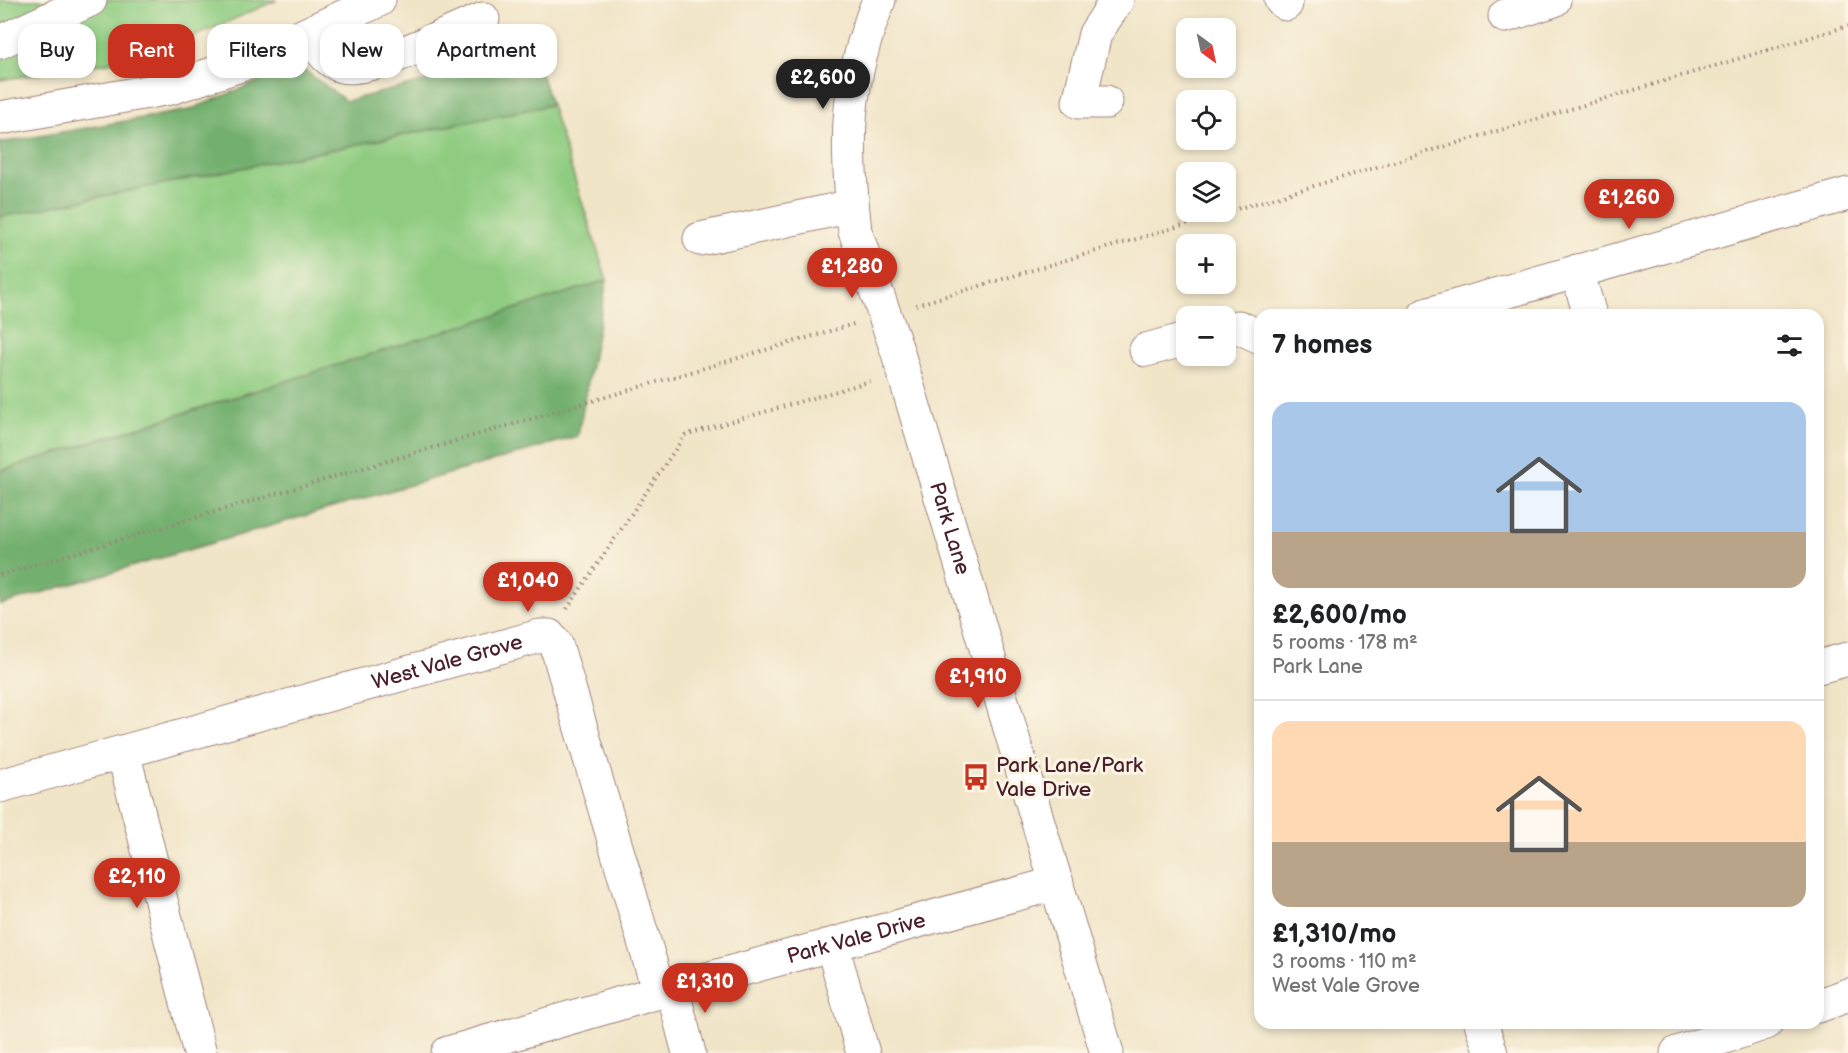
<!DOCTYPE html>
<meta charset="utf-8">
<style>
body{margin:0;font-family:"Balsamiq Sans",sans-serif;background:#f2f2f2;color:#202124;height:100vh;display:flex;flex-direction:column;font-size:22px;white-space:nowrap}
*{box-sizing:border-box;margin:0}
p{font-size:20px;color:#757577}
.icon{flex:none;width:33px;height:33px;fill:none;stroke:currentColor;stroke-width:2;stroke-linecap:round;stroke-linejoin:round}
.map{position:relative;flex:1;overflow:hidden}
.details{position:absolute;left:1254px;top:309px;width:570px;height:720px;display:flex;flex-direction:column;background:#fff;border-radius:18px;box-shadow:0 3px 9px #0003}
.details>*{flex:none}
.top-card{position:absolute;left:18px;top:24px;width:570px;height:54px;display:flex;gap:12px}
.needle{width:39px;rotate:147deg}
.fabs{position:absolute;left:1176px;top:18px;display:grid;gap:12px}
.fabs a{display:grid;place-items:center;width:60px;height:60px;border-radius:12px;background:#fff;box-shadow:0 3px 9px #0003;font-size:30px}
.price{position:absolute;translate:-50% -51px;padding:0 14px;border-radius:21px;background:#c8321e;color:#fff;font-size:20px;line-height:39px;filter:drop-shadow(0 2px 3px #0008)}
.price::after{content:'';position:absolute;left:50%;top:36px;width:18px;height:14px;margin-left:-9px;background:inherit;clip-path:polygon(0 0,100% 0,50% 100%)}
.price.selected{background:#222;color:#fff}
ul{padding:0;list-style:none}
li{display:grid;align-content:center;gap:12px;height:318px;padding:0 18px}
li+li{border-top:2px solid #e0e0e0}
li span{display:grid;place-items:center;height:186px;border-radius:18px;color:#555}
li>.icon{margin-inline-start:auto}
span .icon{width:108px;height:108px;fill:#fffc;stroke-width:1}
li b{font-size:26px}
h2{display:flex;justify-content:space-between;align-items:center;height:72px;padding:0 18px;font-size:26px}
.tag{padding:0 21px;border-radius:18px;background:#fff;box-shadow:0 3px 9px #0003;font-size:21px;line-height:54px}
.tag.selected{background:#c8321e;color:#fff}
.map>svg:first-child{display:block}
.green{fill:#8fcc81;stroke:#6c7656;stroke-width:1.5}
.forest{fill:#73b06f;stroke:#5e684d;stroke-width:1.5}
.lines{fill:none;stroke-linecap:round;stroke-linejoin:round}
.minor-casing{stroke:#9e827a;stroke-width:35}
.path{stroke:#9e827a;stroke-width:4;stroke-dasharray:1.5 4.5;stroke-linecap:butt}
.minor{stroke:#fff;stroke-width:33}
.minor-bridge-casing{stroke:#9e827a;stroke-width:35;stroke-linecap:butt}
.minor-bridge{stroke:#fff;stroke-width:33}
.labels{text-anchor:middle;stroke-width:6;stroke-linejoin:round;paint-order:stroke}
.street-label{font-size:21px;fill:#4a1f2b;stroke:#fcf5e5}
.poi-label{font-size:21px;fill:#4a1f2b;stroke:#fcf5e5;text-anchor:start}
</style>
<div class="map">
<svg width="1848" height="1053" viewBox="0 0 1848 1053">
<rect width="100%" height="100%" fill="#fcf5e5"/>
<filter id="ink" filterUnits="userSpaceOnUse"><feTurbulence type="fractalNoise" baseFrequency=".0167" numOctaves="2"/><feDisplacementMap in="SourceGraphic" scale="12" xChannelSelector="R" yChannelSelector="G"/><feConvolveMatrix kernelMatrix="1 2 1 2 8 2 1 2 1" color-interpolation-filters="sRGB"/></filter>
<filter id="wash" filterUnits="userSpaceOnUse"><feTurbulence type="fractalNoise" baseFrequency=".008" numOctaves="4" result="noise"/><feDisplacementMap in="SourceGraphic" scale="24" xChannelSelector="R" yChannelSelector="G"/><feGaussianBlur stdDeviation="1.35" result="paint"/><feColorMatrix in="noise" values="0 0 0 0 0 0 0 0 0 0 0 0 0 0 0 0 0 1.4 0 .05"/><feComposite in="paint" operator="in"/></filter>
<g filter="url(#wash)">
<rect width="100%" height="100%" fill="#f1e5c8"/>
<!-- green -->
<g class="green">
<polygon points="0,0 277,0 151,56 0,80"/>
<polygon points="551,105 607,280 0,471 0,217"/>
</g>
<!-- forest -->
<g class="forest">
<polygon points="535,54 551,105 0,217 0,143 189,110 298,65 346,101"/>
<polygon points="607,280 578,436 0,605 0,471"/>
</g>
</g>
<g filter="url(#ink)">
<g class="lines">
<defs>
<g id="minor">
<polyline points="1281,0 1286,4"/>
<polyline points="1505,16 1554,0"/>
<path d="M308,34c10,12 18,27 34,32 25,8 114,-36 141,-47"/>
<polyline points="0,42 90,0"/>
<polyline points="1106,102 1079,102 1095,34 1117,0"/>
<polyline points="0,118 170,88 240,65 379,0"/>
<path d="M855,231c-10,-90 -10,-146 24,-231"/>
<polyline points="700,239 852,206"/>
<polyline points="1577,271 1590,315"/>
<polyline points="1425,315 1848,194"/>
<polyline points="1226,328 1239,327 1260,337"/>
<path id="s1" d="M897,350l210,703"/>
<polyline points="1146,350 1186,339"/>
<polyline points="1818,667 1848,659"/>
<polyline points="123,752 200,1053"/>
<path id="s2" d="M0,786l540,-150h9l7,8 103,348"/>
<polyline points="832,945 863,1053"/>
<polyline points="672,988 689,1053"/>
<polyline points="1818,1006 1848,995"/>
<polyline points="1481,1023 1491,1053"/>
<path id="s3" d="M448,1053l211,-61 398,-109"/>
<polyline points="1677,1053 1766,1023"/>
</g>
</defs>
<!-- minor casing -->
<use href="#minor" class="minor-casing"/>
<!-- path -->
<g class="path">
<polyline points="916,305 1848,26"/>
<polyline points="0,575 854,324"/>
<polyline points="567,609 685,435 871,381"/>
</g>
<!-- minor -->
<use href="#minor" class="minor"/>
<defs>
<polyline id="minor-bridge" points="855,231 897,350"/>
</defs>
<!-- minor-bridge casing -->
<use href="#minor-bridge" class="minor-bridge-casing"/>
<!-- minor-bridge -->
<use href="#minor-bridge" class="minor-bridge"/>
</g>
</g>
<!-- icons -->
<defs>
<symbol id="bus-bare" viewBox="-9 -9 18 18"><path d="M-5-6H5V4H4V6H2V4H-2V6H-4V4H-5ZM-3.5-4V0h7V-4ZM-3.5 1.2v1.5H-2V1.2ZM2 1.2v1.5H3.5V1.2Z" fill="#c8321e" stroke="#fcf5e5" stroke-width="2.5" paint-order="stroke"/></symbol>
</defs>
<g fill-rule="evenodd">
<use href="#bus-bare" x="957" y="758" width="38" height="38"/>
</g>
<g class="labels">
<!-- street labels -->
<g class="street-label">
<text dy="7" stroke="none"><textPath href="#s1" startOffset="186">Park Lane</textPath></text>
<text dy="7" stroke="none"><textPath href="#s2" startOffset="464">West Vale Grove</textPath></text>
<text dy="7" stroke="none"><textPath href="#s3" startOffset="424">Park Vale Drive</textPath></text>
</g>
<!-- poi labels -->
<g class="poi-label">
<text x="996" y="772">Park Lane/Park<tspan x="996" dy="24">Vale Drive</tspan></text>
</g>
</g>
</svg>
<div class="fabs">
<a><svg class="needle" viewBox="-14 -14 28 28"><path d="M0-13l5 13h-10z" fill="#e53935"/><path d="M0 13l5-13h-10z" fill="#757577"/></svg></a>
<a><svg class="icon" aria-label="locate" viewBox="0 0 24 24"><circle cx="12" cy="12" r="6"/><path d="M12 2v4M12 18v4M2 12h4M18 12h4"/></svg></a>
<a><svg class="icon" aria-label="layers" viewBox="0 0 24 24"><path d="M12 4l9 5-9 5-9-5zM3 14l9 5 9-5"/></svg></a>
<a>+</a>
<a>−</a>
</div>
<b class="price selected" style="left:823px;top:110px">£2,600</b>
<b class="price" style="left:1629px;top:230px">£1,260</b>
<b class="price" style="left:852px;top:299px">£1,280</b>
<b class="price" style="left:528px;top:613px">£1,040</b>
<b class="price" style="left:978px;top:709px">£1,910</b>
<b class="price" style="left:137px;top:909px">£2,110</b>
<b class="price" style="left:705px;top:1014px">£1,310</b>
<div class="top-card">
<a class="tag">Buy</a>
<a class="tag selected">Rent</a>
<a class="tag">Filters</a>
<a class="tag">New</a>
<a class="tag">Apartment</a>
</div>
<section class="details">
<h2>7 homes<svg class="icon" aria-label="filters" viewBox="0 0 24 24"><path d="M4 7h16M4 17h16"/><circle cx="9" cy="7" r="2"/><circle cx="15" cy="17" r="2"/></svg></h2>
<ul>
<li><span style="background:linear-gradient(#a9c7e8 70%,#b9a48a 0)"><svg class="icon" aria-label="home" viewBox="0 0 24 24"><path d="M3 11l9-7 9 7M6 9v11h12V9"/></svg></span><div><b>£2,600/mo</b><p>5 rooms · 178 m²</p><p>Park Lane</p></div></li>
<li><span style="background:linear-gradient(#ffd9b3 65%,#b9a48a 0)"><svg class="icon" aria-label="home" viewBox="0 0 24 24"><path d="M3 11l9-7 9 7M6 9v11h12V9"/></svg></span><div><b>£1,310/mo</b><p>3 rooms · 110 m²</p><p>West Vale Grove</p></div></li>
</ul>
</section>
</div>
